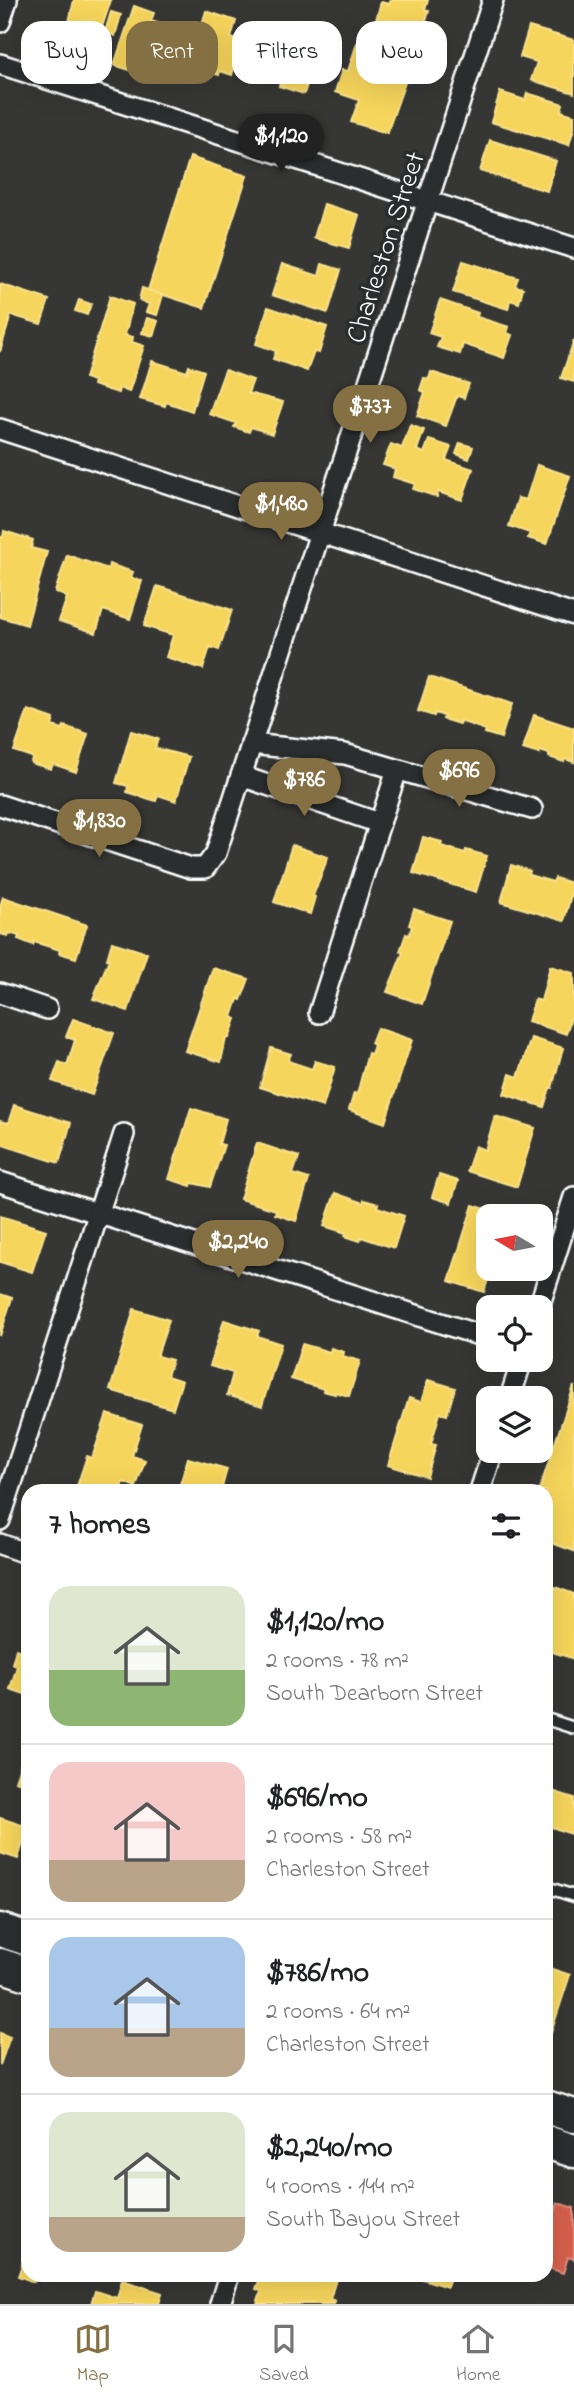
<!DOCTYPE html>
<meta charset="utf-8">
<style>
body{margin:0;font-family:"Indie Flower",sans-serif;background:#f2f2f2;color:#202124;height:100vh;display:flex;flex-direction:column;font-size:26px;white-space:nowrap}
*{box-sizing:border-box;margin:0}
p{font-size:23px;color:#757577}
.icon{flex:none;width:38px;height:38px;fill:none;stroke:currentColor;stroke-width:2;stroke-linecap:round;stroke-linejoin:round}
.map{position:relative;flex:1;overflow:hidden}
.sheet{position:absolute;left:21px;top:1484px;width:532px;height:798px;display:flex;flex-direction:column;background:#fff;border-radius:21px;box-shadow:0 7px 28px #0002}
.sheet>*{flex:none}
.banner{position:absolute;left:21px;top:21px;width:532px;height:63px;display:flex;gap:14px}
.needle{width:46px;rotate:280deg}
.controls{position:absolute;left:476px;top:1204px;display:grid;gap:14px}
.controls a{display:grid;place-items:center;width:77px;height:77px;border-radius:14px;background:#fff;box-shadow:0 7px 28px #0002;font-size:35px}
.price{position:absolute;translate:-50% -60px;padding:0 16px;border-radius:24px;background:#847042;color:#fff;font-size:23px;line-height:46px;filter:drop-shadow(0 2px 4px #0008)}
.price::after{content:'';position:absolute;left:50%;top:42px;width:21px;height:16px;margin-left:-10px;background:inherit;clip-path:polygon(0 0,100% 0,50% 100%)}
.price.selected{background:#222;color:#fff}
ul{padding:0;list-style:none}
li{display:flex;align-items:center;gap:21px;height:175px;padding:0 28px}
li+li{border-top:2px solid #e0e0e0}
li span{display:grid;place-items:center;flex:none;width:196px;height:140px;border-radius:21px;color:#555}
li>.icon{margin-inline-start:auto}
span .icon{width:84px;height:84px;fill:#fffc;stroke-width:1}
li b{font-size:30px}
h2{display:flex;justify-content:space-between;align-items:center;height:84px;padding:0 28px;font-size:30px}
.pill{padding:0 24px;border-radius:21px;background:#fff;box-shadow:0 7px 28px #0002;font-size:24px;line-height:63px}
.pill.selected{background:#847042;color:#fff}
.tabs{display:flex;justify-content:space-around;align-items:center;height:98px;border-top:2px solid #e0e0e0;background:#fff;font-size:19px;color:#757577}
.tabs a{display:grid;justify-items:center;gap:4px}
.tabs .selected{color:#847042}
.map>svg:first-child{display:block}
.homes{fill:#f6d55c;stroke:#f9e28d;stroke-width:2}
.shops{fill:#d6604d;stroke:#e29082;stroke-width:2}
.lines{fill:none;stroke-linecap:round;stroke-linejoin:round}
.service-casing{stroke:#fff;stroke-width:15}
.minor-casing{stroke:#fff;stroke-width:24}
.primary-casing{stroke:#fff;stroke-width:37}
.service{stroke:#2a2d2e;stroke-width:10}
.minor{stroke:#2a2d2e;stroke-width:19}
.primary{stroke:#2a2d2e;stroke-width:32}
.labels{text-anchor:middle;stroke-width:7;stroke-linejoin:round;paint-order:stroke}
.street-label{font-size:28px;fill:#fff;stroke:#2a2d2e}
</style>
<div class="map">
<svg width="574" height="2304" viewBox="0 0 574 2304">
<rect width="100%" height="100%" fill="#363735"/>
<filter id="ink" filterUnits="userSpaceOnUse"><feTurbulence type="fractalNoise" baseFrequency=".0143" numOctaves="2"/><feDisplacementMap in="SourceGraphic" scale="14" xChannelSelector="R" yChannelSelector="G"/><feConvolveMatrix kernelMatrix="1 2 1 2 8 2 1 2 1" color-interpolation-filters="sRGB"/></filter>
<g filter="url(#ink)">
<!-- homes -->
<g class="homes">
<polygon points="74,0 111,0 99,36 68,26"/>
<polygon points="391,0 428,0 425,10 429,11 421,38 375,23 381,2 389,4"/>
<polygon points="134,6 154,13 151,21 174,28 165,56 150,51 142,74 114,65"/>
<polygon points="206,11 236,21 231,38 242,41 232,75 220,71 219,75 189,66"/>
<polygon points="111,12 121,15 115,36 105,32"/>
<polygon points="288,27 322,37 304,94 279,86 280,82 264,77 274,43 282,45"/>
<polygon points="529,27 574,40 574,93 531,80 537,62 520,57"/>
<polygon points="357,43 413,60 387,133 351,122 359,100 335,92 342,70 348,71"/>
<polygon points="500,92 525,100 527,93 563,104 561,111 574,115 574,128 569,145 491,122"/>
<polygon points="490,140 556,161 547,191 480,171"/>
<polygon points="190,157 247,176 204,308 148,290"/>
<polygon points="324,204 359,215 349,248 314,238"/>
<polygon points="463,261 518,278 515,286 523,288 519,303 510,300 508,309 453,292"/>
<polygon points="282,264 319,276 322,264 341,270 328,313 272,295"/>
<polygon points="0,284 49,300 41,324 11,315 0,352"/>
<polygon points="142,288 163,295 157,315 146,312 149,304 139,300"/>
<polygon points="110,296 133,304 125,335 133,337 132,342 144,346 129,392 119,388 118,393 93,385 94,381 85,378"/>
<polygon points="79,300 91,304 87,315 75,311"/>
<polygon points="440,300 478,313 477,317 509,327 507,333 512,335 504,358 463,344 460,354 437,347 441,337 429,333"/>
<polygon points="268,307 327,327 319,353 314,352 307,371 273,359 276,351 256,344"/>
<polygon points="147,318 158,321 153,336 142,333"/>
<polygon points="574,340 574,382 561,378"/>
<polygon points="152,361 187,372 189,366 204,371 192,411 166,402 165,406 140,399"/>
<polygon points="225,370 253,380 248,393 283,402 272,434 251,427 249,432 234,427 236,423 209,414"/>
<polygon points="431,372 469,384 464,398 457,396 446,426 417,416 425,392 420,390 424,378 429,379"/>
<polygon points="410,425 424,430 417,450 424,453 429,440 451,447 446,460 473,469 462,500 438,492 437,497 413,489 415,484 393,477 395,469 383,465 391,444 402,448"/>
<polygon points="460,443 473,447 469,459 456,454"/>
<polygon points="537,465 570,476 547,544 528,538 530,533 509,526 518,498 526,500"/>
<polygon points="4,531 33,540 31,548 47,552 27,625 0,617 0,537 3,537"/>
<polygon points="67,555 108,569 109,564 133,572 131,578 142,581 130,619 103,610 96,633 59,621 67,597 55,592"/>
<polygon points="157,586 232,610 219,650 210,647 203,669 166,657 173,635 144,626"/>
<polygon points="429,677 512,704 501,738 485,733 486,730 460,721 459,724 443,719 444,716 435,713 434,716 418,711"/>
<polygon points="28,710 54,719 52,726 63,729 64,726 88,734 76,772 53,764 51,769 31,763 32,757 14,751"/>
<polygon points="534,715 574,728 574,762 565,759 564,762 549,757 549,754 540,751 539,754 523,749"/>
<polygon points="131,731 158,739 155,748 189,757 176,801 158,795 156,801 127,792 128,786 116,783"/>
<polygon points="423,837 442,842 441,846 465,853 466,850 487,856 476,892 413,873"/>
<polygon points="292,845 328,857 313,896 315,897 310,914 274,902"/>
<polygon points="511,865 530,871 529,875 553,882 555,878 574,884 564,921 501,902"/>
<polygon points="3,897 87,925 76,958 59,953 60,950 34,942 33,945 18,939 19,936 9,933 8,936 0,934 0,906"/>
<polygon points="414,909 450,921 422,1004 387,992 403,952 400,951 406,934 409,935 412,926 409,925"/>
<polygon points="112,942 147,953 128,1011 93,999 109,959 107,959"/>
<polygon points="550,966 574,973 574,1019 571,1018 566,1034 528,1021 535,999 541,1001"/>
<polygon points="213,968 249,979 241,1000 238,999 232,1017 236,1019 229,1038 226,1038 221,1062 185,1051"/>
<polygon points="73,1019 114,1033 92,1095 52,1081 59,1062 67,1065 75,1040 66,1037"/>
<polygon points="377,1028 412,1040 385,1123 349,1110 354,1093 357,1094 368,1053 371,1054 374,1045 371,1043"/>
<polygon points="531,1038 563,1048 552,1088 550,1088 544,1107 504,1094 510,1074 518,1077"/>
<polygon points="271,1048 291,1054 288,1061 312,1069 315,1061 335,1067 323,1107 260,1087"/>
<polygon points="14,1105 71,1123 59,1163 0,1144 0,1121 8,1123"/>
<polygon points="191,1108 226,1119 219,1144 224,1145 210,1187 192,1183 191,1186 169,1179"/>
<polygon points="495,1116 535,1128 517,1187 467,1171 475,1146 485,1150"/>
<polygon points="257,1143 299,1157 293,1174 309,1179 296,1221 275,1214 276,1210 240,1199"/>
<polygon points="439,1175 458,1181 451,1203 432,1197"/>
<polygon points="335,1193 363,1203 364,1200 378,1204 377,1207 404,1216 394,1248 361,1237 360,1241 345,1236 346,1233 324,1226"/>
<polygon points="473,1205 507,1216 488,1216 488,1269 495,1269 492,1277 489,1276 484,1292 449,1281"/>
<polygon points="0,1216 46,1230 32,1272 0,1262"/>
<polygon points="0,1294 12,1298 0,1336"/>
<polygon points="134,1309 169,1320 157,1356 172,1360 167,1376 182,1381 173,1409 110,1390"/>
<polygon points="224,1320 259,1331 257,1336 281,1344 262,1406 227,1395 233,1373 210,1366"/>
<polygon points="302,1344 330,1352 331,1348 344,1352 343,1356 360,1361 349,1396 335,1392 335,1394 323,1391 324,1389 291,1379"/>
<polygon points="428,1380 455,1388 447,1415 440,1413 431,1444 436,1445 427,1477 388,1465 409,1398 421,1402"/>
<polygon points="574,1386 574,1551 546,1541 546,1491 539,1491"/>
<polygon points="107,1414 142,1425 132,1456 145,1460 136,1487 123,1482 120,1491 81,1491 82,1488 77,1486 87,1456 92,1458"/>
<polygon points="188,1458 227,1469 221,1491 178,1491"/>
<polygon points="555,1587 574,1594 574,1659 546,1650 546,1616"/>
<polygon points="28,1637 28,1695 10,1689 17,1666 12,1664 16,1649 23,1652"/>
<polygon points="21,1763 28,1766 28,1785 15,1781"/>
<polygon points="549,1790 574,1798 574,1835 546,1825 546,1800"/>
<polygon points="0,1818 28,1827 18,1859 0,1853"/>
<polygon points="546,1967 570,1975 551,2033 546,2031"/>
<polygon points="0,2033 10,2037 0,2065"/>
<polygon points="26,2254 28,2254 28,2275 37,2275 34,2282 18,2276"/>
<polygon points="261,2275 337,2276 330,2299 335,2301 334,2304 257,2304 261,2291 256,2289"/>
<polygon points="411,2275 451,2275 447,2287"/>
<polygon points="122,2280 162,2293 159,2304 91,2304 95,2291 117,2298"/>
</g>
<!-- shops -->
<polygon class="shops" points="558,2203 574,2208 574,2259 568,2257 563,2273 546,2267 546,2242"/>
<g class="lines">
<defs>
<g id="service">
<polyline points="546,1719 574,1728"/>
<polyline points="546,1887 574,1896"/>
</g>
<g id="minor">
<polyline points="0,22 7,0"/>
<polyline points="0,64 574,248"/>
<polyline points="0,429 574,615"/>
<polyline points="251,744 345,754 532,809"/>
<polyline points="241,776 379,823"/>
<polyline points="0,805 191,868 205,868 216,853 493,0"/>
<polyline points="0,993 47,1009"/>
<polyline points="319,1013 397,770"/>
<polyline points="0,1182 488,1338"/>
<polyline points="539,1307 574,1197"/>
<polyline points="510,1398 522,1360"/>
<polyline points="480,1491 493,1451"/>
<polyline points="0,1520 124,1134"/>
<polyline points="0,1544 28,1554"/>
<polyline points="220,2304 229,2275"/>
</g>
<g id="primary">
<polyline points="0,1930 28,1939"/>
<polyline points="0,1965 28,1974"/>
<polyline points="546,2107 574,2116"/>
<polyline points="546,2142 574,2151"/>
</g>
</defs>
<!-- service casing -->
<use href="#service" class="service-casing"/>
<!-- minor casing -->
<use href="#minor" class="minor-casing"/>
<!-- primary casing -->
<use href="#primary" class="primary-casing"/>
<!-- service -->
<use href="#service" class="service"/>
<!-- minor -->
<use href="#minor" class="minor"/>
<!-- primary -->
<use href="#primary" class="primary"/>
</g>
</g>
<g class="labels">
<!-- street labels -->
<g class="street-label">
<text transform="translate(384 247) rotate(-72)" y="10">Charleston Street</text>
</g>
</g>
</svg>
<div class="controls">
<a><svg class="needle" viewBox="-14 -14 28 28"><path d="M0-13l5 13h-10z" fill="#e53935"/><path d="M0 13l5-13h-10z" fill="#757577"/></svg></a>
<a><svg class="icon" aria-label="locate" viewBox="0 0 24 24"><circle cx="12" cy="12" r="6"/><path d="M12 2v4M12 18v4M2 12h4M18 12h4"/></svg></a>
<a><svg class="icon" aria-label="layers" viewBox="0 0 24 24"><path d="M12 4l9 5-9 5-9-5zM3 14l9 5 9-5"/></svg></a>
</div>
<b class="price selected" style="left:281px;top:174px">$1,120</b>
<b class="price" style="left:370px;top:445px">$737</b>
<b class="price" style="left:281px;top:542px">$1,480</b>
<b class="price" style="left:459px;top:809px">$696</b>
<b class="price" style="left:304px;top:818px">$786</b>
<b class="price" style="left:99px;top:859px">$1,830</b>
<b class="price" style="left:238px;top:1280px">$2,240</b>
<div class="banner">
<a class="pill">Buy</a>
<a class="pill selected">Rent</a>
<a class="pill">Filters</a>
<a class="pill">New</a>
</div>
<section class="sheet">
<h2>7 homes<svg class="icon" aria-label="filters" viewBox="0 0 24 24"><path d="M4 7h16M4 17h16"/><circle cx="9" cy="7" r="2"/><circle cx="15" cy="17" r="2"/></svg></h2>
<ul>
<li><span style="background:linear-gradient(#dfe7d0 60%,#8fb573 0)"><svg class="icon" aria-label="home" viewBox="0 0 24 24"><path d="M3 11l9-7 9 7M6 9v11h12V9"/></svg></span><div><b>$1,120/mo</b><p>2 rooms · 78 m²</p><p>South Dearborn Street</p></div></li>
<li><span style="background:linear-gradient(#f6c9c9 70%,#b9a48a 0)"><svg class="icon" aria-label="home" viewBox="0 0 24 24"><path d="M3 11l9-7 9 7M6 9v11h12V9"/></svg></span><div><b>$696/mo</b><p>2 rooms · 58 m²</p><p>Charleston Street</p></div></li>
<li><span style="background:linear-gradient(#a9c7e8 65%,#b9a48a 0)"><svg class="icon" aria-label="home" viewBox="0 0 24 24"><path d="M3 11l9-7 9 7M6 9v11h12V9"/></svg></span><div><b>$786/mo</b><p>2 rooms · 64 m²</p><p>Charleston Street</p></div></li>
<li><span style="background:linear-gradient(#dfe7d0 75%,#b9a48a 0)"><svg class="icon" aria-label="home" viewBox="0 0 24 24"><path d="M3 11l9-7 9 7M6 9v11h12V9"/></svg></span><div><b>$2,240/mo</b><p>4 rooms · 144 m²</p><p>South Bayou Street</p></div></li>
</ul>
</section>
</div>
<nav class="tabs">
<a class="selected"><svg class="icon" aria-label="map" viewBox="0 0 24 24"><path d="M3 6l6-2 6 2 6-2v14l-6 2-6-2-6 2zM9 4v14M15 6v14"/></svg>Map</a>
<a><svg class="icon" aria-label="saved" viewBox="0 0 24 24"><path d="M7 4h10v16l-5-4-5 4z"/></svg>Saved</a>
<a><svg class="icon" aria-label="home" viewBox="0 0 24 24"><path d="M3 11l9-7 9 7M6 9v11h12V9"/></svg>Home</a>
</nav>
